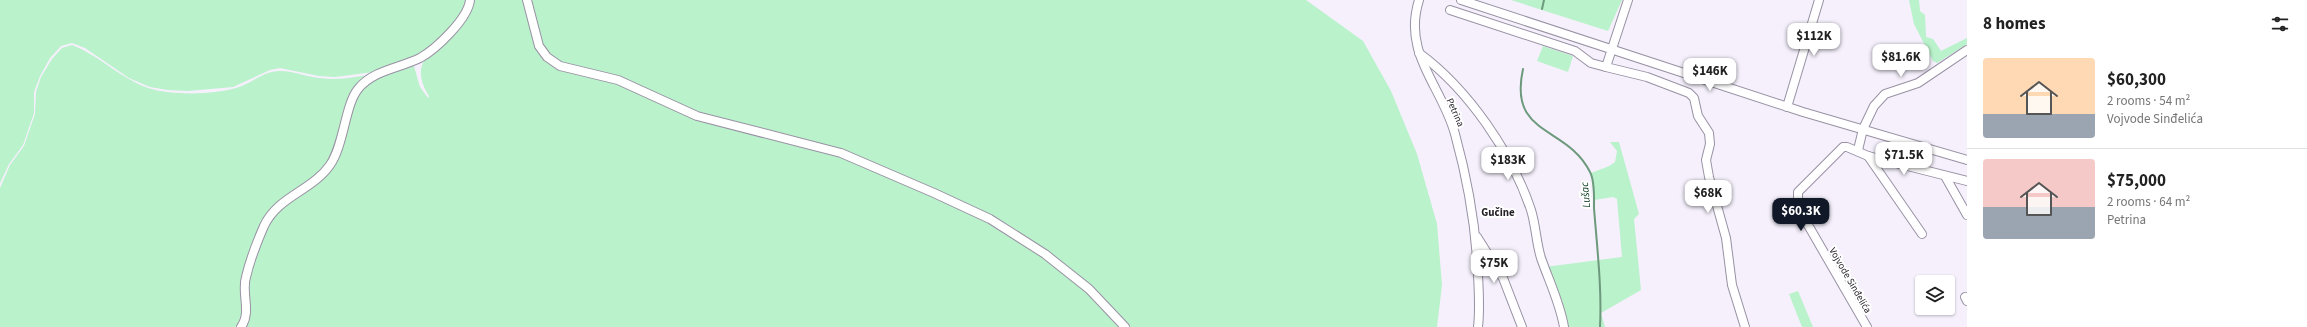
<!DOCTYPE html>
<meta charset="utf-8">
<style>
body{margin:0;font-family:"Source Sans 3",sans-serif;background:#f6f6f6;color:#222;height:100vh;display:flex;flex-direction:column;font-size:15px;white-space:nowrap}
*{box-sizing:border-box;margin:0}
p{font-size:13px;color:#767676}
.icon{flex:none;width:22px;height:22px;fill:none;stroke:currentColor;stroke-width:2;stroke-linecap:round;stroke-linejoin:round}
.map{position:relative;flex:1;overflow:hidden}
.details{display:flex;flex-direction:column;background:#fff;width:340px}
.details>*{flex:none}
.fabs{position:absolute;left:1915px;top:275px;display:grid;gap:8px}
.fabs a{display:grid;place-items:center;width:40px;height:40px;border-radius:4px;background:#fff;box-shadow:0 1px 3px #0004;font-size:20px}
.price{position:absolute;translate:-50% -34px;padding:0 9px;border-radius:8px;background:#fff;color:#222;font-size:13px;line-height:26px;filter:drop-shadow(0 1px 2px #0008)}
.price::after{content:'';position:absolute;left:50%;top:24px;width:12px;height:9px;margin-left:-6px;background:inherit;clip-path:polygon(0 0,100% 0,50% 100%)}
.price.active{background:#111827;color:#fff}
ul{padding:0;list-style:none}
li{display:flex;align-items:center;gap:12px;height:100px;padding:0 16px}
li+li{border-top:1px solid #e0e0e0}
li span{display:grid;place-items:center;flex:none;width:112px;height:80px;border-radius:4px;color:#555}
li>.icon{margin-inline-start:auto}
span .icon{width:48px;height:48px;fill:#fffc;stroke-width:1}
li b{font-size:17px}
h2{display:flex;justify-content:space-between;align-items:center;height:48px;padding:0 16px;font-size:17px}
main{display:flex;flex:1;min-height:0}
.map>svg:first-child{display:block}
.green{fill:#b9f2cb}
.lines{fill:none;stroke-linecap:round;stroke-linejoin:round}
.stream{stroke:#6d997d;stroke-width:2}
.street-casing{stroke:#9991a4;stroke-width:10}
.street{stroke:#fff;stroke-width:8}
.labels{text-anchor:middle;stroke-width:4;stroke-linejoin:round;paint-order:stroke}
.street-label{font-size:10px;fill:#221f27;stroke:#fff}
.water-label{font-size:11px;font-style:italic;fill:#003319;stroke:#fff}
.neighbourhood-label{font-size:11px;font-weight:bold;fill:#221f27;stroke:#fff}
</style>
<main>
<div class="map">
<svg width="1967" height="327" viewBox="0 0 1967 327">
<rect width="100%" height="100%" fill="#f5f0fc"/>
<!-- green -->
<g class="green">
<polygon points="0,0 469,0 462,18 423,54 381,71 335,77 319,76 280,68 270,70 233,87 188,91 168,90 150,87 129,78 85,48 72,43 61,46 50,58 40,76 34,92 34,113 23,145 9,164 0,183"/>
<path d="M471,0h55l20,58 72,23 79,36 144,37 149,66 55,35 44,35 34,37h-881l4,-49 27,-66 59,-47 24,-71 10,-11 47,-20 7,24 8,11 1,-2c-21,-34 3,-43 23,-64 8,-8 13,-22 19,-32z"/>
<polygon points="528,0 1306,0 1363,41 1391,91 1417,154 1437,224 1442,285 1437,327 1126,327 1090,288 991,219 841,152 698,115 646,92 561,65 540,45"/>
<polygon points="1511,0 1622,0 1608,31"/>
<polygon points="1909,0 1919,0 1920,11 1925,15 1926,37 1933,39 1941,51 1967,38 1967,44 1937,63 1933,61 1914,24"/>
<path d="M72,45c28,11 48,33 76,43 24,8 71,7 94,-2 12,-5 22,-14 36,-15 14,-1 28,6 42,7 19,3 39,-2 57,-4l-20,14 -27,76 -58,47 -28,67 1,36 -5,13h-240v-139l10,-23 14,-19 11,-32 1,-22 5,-15 11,-18 10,-11z"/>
<polygon points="1543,46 1573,56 1568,72 1537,61"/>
<path d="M1610,142h9l20,72 -5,5 7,71 -40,23 4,14h-41l-19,-60 77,-10 -5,-58 -4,-2 -19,3 -3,-27c9,-4 17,-5 24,-11l2,-11z"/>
<polygon points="1798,291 1813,327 1802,327 1789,294"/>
</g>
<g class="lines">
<!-- stream -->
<g class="stream">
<polyline points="1542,9 1544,0"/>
<path d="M1523,69c-15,68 44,56 67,103 5,9 4,26 4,36 3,39 8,80 6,119"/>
</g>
<defs>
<g id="street">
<polyline points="527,0 539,46 547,57 560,66 618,80 697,116 841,153 934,193 990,219 1045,254 1089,289 1125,327"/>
<path d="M1419,0c-17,54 23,86 36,134 13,47 21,93 23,141 1,18 2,35 0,52"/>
<polyline points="1461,0 1803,112 1967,160"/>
<polyline points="1628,0 1606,67 1647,77 1689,93 1694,98 1698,116 1709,133 1710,144 1706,160 1709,177 1726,238 1732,285 1745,327"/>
<polyline points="1450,10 1575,51 1591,63 1606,67"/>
<path d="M1419,53c49,36 93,100 112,157 5,16 5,32 10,48 8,23 19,45 23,69"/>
<polyline points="1787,107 1819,0"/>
<polyline points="1858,150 1863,129 1874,106 1885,94 1918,83 1967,50"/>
<polyline points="1868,156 1922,234"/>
<polyline points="1945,176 1967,215"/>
<polyline points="1477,237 1503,278 1522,327"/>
<polyline points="1965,297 1967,301"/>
<path d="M241,327c11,-15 0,-34 5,-50 4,-17 11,-35 18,-51 14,-30 48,-35 66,-61 14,-20 15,-60 28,-76 15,-19 42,-21 62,-31 16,-9 48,-39 50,-58"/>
<polyline points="1867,327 1804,218 1798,205 1798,192 1843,147 1847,147 1868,156 1967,181"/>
</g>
</defs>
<!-- street casing -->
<use href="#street" class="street-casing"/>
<!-- street -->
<use href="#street" class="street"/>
</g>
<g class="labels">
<!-- street labels -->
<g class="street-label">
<text transform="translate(1456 112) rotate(66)" y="4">Petrina</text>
<text transform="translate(1851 280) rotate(60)" y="4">Vojvode Sinđelića</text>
</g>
<!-- water labels -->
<g class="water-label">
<text transform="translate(1585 195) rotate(-95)" y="4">Lušac</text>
</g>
<!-- neighbourhood labels -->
<g class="neighbourhood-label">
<text x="1498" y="216">Gučine</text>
</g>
</g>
</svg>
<div class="fabs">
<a><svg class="icon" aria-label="layers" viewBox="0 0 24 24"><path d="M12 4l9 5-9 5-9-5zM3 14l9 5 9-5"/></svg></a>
</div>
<b class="price" style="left:1814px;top:57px">$112K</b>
<b class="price" style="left:1901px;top:78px">$81.6K</b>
<b class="price" style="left:1710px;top:92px">$146K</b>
<b class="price" style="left:1904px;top:176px">$71.5K</b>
<b class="price" style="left:1508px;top:181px">$183K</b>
<b class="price" style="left:1708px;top:214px">$68K</b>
<b class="price active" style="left:1801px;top:232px">$60.3K</b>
<b class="price" style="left:1494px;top:284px">$75K</b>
</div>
<section class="details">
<h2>8 homes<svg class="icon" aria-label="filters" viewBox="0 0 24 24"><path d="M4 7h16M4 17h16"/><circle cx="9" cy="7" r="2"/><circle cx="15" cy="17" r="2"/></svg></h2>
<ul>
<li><span style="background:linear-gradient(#ffd9b3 70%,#9aa5b1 0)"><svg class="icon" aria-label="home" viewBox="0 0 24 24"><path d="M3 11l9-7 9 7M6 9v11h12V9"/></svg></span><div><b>$60,300</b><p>2 rooms · 54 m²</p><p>Vojvode Sinđelića</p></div></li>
<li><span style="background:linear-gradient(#f6c9c9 60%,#9aa5b1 0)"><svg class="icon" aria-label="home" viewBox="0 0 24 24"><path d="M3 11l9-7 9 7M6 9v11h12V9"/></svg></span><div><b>$75,000</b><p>2 rooms · 64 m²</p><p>Petrina</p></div></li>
</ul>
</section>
</main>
